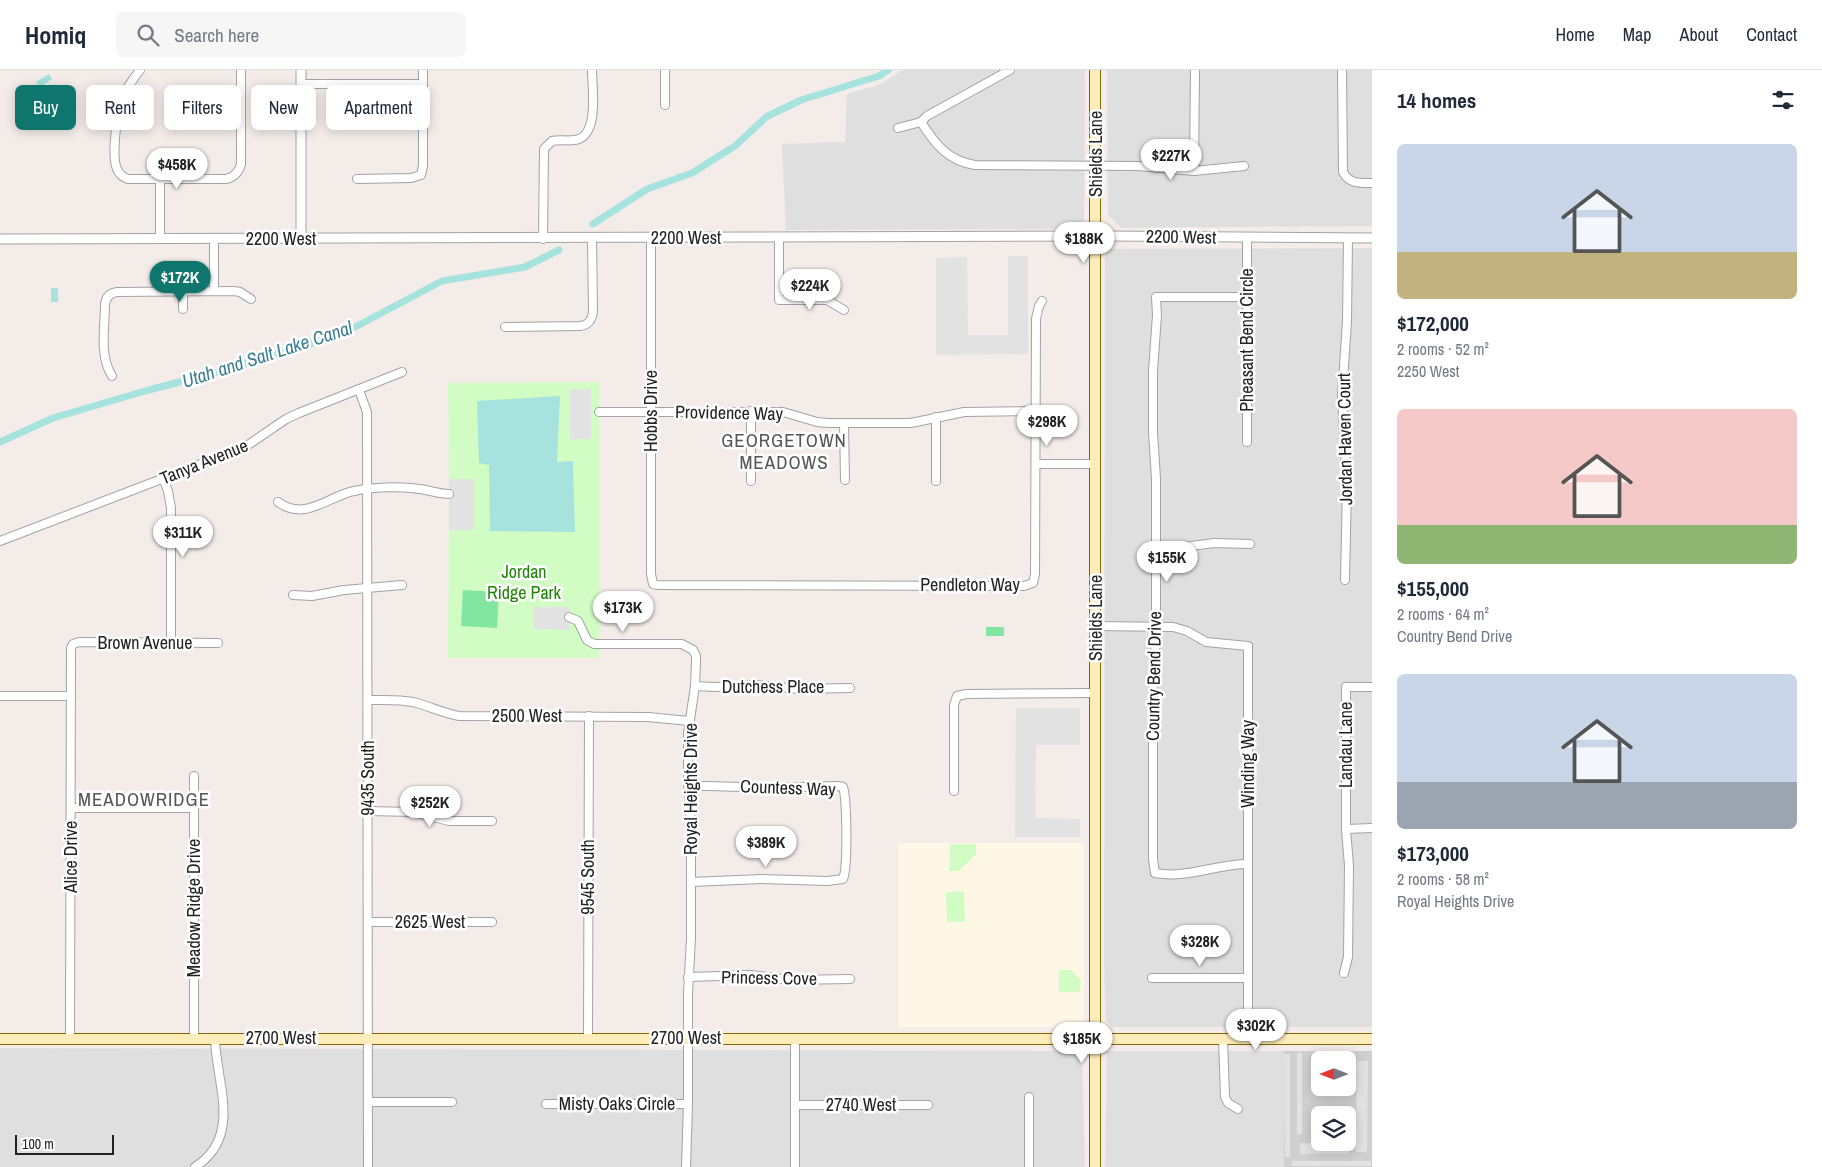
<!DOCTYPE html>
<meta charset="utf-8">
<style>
body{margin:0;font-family:"Archivo Narrow",sans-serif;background:#f6f6f7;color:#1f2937;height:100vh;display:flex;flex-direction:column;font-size:19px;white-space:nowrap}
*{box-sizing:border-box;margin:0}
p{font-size:16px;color:#747a83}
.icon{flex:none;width:28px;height:28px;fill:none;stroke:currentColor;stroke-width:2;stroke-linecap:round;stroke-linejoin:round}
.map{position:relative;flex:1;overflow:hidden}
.details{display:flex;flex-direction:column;background:#fff;width:450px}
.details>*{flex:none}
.top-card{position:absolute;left:15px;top:15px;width:475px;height:45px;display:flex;gap:10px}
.needle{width:32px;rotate:270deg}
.buttons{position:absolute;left:1311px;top:981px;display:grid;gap:10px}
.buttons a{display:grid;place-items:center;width:45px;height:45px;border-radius:8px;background:#fff;box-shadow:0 2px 12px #0003;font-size:25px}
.scale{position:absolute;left:15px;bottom:12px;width:99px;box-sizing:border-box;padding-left:5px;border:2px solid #222;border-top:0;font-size:14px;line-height:18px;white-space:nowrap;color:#222;-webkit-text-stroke:4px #fff;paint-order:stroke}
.price{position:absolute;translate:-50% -42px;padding:0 11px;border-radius:18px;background:#fff;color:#222;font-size:16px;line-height:32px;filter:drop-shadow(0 1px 2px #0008)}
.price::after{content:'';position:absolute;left:50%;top:30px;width:15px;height:11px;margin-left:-8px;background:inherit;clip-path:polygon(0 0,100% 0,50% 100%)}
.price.selected{background:#0f766e;color:#fff}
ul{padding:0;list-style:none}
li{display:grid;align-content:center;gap:10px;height:265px;padding:0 25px}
li span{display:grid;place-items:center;height:155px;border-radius:8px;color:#555}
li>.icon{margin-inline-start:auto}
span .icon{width:90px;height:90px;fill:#fffc;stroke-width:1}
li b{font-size:21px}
h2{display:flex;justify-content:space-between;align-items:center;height:60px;padding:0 25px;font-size:21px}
.tag{padding:0 18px;border-radius:8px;background:#fff;box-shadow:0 2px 12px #0003;font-size:18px;line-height:45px}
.tag.selected{background:#0f766e;color:#fff}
header{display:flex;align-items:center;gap:30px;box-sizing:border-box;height:70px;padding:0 25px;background:#fff;border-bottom:1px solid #e0e1e3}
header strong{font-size:24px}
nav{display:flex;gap:28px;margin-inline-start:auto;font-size:18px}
.search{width:350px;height:45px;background:#f6f6f7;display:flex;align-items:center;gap:12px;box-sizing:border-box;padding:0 18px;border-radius:8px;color:#747a83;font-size:19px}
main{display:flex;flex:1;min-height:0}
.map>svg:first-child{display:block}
.residential{fill:#e0dfdf}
.education{fill:#fff7e5}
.religious{fill:#d0d0d0;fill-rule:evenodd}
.park{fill:#d1fdc4}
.pitch{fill:#82e6a1}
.parking{fill:#e2e2e2}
.water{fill:#a6e3de}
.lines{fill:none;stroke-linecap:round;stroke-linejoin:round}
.canal{stroke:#a6e3de;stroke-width:7}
.minor-casing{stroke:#a3a3a3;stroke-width:10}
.tertiary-casing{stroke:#a3a3a3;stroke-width:11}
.secondary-casing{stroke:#826900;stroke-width:12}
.minor{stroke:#fff;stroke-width:8}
.tertiary{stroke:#fff;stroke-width:9}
.secondary{stroke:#feedbb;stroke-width:10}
.labels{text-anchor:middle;stroke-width:5;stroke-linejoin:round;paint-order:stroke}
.street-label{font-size:18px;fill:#222;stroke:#fff}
.park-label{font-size:18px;fill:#208605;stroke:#fff}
.water-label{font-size:19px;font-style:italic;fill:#397e90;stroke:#fff}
.neighbourhood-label{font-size:19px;letter-spacing:1px;fill:#555;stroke:#fff}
</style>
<header>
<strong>Homiq</strong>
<div class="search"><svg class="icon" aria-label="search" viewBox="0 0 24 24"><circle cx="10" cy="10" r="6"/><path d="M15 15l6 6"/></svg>Search here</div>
<nav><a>Home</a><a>Map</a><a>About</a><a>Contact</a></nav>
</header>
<main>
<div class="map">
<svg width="1372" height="1097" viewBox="0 0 1372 1097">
<rect width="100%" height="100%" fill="#f3ece8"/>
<!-- residential -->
<g class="residential">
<polygon points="903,0 1085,0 1084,159 786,160 782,74 845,72 847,24 879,15"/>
<polygon points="1107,0 1372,0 1372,156 1121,158 1108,145"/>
<polygon points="1372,178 1372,957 1112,957 1106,950 1104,895 1105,185 1111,179"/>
<polygon points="0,978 1078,981 1082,986 1085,1097 0,1097"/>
<polygon points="1107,981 1284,981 1284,1097 1105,1097"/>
</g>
<!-- education -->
<rect class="education" x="898" y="773" width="186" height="184"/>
<!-- religious -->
<path class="religious" d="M1284,981h88v116h-88zM1320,990h28v28h-28zM1320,1045h28v27h-28z"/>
<!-- park -->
<g class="park">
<polygon points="599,312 599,588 448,588 449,409 448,313"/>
<polygon points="950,774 976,774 976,784 959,801 949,801"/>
<polygon points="964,821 965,852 947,852 946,822"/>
<polygon points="1059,900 1071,900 1081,910 1080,922 1059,922"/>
</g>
<!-- pitch -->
<g class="pitch">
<polygon points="463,520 499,522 497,558 461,556"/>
<rect x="986" y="557" width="18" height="9"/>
</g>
<!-- parking -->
<g class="parking">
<polygon points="1008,186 1028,186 1028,284 936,285 936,188 967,187 968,265 1008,265"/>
<rect x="570" y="319" width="21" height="50"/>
<rect x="449" y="409" width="25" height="51"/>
<polygon points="534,537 569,537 569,560 534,559"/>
<polygon points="1016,638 1080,638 1080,675 1036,675 1035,748 1080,749 1080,767 1015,767"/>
<rect x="1297" y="983" width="5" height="81"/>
<polygon points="1284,984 1290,984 1290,1087 1285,1087"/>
<polygon points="1357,991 1368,991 1367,1082 1356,1082"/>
<rect x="1300" y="1073" width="49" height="11"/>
<rect x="1292" y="1091" width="79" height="5"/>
</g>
<!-- water -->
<g class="water">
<polygon points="49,4 52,9 40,17 36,12"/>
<rect x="51" y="218" width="7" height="14"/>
<polygon points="560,326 557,392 573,391 575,462 490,461 489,395 479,393 477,331"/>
</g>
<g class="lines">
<!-- canal -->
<g class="canal">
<polyline points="593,154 647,119 692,103 735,76 766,47 801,30 879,6 888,0"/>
<polyline points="0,372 53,348 145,321 229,299 342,264 442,211 525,197 559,180"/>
</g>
<defs>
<g id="minor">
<path d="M140,0c-6,8 -13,17 -17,26 -6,15 -12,59 -6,73 2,6 6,8 11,10h98c9,-2 13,-7 15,-15v-94"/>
<polyline points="665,0 665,35"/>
<path d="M1342,0l1,102c6,12 17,11 29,11"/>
<polyline points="301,14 423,14"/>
<path d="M921,52c14,22 27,39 54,43l163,1 56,5 50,-5"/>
<polyline points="898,58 921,52 927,46 1010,0"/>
<polyline points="1194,101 1195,0"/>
<polyline points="160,109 160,169"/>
<polyline points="357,109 411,108 421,105 423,96 423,0"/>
<polyline points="651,168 651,504 653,514 657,515 1024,516 1033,513 1035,504 1036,249 1039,236 1042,231"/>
<polyline points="779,168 779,230 827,230 844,240"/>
<polyline points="1247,168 1247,372"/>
<polyline points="214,169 214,221"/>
<path d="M543,169l1,-90 8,-8c9,-2 19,1 27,-2 20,-8 13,-52 13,-69"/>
<path d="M1247,227h-91l1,18 -4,56v61l3,47v155l-3,61v164l2,14c32,6 61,-9 93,-9"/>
<polyline points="183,239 183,221"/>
<path d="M505,257l75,-1c9,-1 12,-6 13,-15l-1,-72"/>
<path d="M112,306c-13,-20 -7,-49 -7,-72 1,-7 5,-11 12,-12l117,-1 6,1 11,7"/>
<polyline points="359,320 367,342 368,1097"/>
<polyline points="751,341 751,411"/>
<polyline points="599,342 783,342 817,352 828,353 911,353 964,342 1036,341"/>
<polyline points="936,347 936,411"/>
<polyline points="844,353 845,410"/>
<polyline points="1036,394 1096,394"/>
<polyline points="163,408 168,421 171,438 171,573"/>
<path d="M278,432c27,20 50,-6 76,-11 18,-4 47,-5 65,-2 10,1 20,5 30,5"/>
<polyline points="0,471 245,377 286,349 299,343 402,302"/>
<polyline points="1156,479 1176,478 1214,473 1250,474"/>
<polyline points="1345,510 1347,416 1342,325 1347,252 1348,168"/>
<polyline points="293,525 312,526 344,520 402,515"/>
<polyline points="569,547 578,551 587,570 594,574 682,574 693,580 696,586 696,592 695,616 688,663 688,703 691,757 691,868 688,924 688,1034 686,1097"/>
<polyline points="1096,556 1173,557 1187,561 1206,572 1248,576 1248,969"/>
<polyline points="695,616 714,617 757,615 800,619 850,618"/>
<polyline points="0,626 71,626"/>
<path d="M368,630c15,0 30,-1 45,2 16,4 30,11 46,14l189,1 41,4"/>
<path d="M688,716h21l64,2 65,-2 5,1c4,12 5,81 0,92l-16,2 -65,-2 -71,3"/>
<polyline points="954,721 954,635 957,626 967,624 1096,623"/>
<polyline points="71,738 194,738"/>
<polyline points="368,741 413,742 449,751 492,751"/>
<polyline points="1346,759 1372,758"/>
<polyline points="368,852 492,852"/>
<polyline points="1344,903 1348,887 1349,796 1346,759 1346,617 1372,617"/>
<polyline points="688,907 751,905 791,910 850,909"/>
<polyline points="1152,908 1248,908"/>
<polyline points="588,968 589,646"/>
<polyline points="1223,968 1225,1027 1228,1033 1238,1039"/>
<polyline points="70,969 71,578 73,574 79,572 218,573"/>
<polyline points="194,969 194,706"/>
<polyline points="1029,1027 1029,1097"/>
<polyline points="368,1032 452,1032"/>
<polyline points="546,1034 688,1034"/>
<polyline points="795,1035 928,1035"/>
<path d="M195,1097c48,-31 21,-83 20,-129"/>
<polyline points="795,1097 795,968"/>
</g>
<g id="tertiary">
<polyline points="0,169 1108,166 1372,168"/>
<polyline points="301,169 301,0"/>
</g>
<g id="secondary">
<polyline points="0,969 1372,969"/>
<polyline points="1095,1097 1095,0"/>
</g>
</defs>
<!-- minor casing -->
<use href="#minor" class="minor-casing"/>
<!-- tertiary casing -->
<use href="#tertiary" class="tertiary-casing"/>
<!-- secondary casing -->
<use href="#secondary" class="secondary-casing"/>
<!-- minor -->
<use href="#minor" class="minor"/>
<!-- tertiary -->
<use href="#tertiary" class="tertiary"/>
<!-- secondary -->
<use href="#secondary" class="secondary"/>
</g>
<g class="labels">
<!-- street labels -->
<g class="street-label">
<text transform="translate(1096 84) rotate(-90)" y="6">Shields Lane</text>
<text transform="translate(1181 167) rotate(1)" y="6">2200 West</text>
<text x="686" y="174">2200 West</text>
<text x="281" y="175">2200 West</text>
<text transform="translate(1247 270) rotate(-90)" y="6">Pheasant Bend Circle</text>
<text transform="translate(651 341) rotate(-90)" y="6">Hobbs Drive</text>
<text transform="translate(729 343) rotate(1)" y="6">Providence Way</text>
<text transform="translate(1345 369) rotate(-91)" y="6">Jordan Haven Court</text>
<text transform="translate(204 392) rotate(-22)" y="6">Tanya Avenue</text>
<text x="970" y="521">Pendleton Way</text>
<text transform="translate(1096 548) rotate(-90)" y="6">Shields Lane</text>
<text x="145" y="579">Brown Avenue</text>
<text transform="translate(1154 606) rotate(-89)" y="6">Country Bend Drive</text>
<text x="773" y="623">Dutchess Place</text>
<text x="527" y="652">2500 West</text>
<text transform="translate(1346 675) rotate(-90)" y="6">Landau Lane</text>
<text transform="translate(1248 694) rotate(-90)" y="6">Winding Way</text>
<text transform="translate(368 708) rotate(-90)" y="6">9435 South</text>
<text transform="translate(788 718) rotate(2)" y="6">Countess Way</text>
<text transform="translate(691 719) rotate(-90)" y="6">Royal Heights Drive</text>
<text transform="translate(71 787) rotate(-90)" y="6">Alice Drive</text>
<text transform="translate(588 807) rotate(-90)" y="6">9545 South</text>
<text transform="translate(194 838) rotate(-90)" y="6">Meadow Ridge Drive</text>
<text x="430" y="858">2625 West</text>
<text transform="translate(769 908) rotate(1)" y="6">Princess Cove</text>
<text x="281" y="974">2700 West</text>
<text x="686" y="974">2700 West</text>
<text x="617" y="1040">Misty Oaks Circle</text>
<text x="861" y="1041">2740 West</text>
</g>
<!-- park labels -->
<g class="park-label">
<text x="524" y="508">Jordan<tspan x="524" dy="21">Ridge Park</tspan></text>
</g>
<!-- water labels -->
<g class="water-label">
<text transform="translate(267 284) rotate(-18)" y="7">Utah and Salt Lake Canal</text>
</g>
<!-- neighbourhood labels -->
<g class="neighbourhood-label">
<text x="784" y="377">GEORGETOWN<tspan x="784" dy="22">MEADOWS</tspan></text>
<text x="144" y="736">MEADOWRIDGE</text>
</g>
</g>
</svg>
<div class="buttons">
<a><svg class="needle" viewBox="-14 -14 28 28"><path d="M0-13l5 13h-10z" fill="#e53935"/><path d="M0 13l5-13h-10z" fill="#747a83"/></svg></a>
<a><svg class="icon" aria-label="layers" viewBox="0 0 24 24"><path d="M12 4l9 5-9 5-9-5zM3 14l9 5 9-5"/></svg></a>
</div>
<div class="scale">100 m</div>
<b class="price" style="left:1171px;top:111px">$227K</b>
<b class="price" style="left:177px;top:120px">$458K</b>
<b class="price" style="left:1084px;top:194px">$188K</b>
<b class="price selected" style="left:180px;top:233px">$172K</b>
<b class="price" style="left:810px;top:241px">$224K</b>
<b class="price" style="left:1047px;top:377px">$298K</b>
<b class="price" style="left:183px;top:488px">$311K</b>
<b class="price" style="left:1167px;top:513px">$155K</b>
<b class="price" style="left:623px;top:563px">$173K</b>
<b class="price" style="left:430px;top:758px">$252K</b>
<b class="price" style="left:766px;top:798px">$389K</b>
<b class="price" style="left:1200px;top:897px">$328K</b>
<b class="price" style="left:1256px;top:981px">$302K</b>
<b class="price" style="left:1082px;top:994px">$185K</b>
<div class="top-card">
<a class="tag selected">Buy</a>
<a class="tag">Rent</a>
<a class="tag">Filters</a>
<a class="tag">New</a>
<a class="tag">Apartment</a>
</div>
</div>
<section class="details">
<h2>14 homes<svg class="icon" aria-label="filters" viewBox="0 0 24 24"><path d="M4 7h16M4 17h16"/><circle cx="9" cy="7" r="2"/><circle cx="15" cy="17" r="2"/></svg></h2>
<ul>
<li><span style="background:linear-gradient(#c9d6e8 70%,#c2b280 0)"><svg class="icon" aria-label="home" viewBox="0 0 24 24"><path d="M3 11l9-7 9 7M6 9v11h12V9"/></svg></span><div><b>$172,000</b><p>2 rooms · 52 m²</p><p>2250 West</p></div></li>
<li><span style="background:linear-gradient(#f6c9c9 75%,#8fb573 0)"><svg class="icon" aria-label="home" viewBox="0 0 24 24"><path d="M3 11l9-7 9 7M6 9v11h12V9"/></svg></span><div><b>$155,000</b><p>2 rooms · 64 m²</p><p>Country Bend Drive</p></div></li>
<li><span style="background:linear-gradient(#c9d6e8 70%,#9aa5b1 0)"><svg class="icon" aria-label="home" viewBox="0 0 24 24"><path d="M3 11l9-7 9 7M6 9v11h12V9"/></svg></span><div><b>$173,000</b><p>2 rooms · 58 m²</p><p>Royal Heights Drive</p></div></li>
</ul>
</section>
</main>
